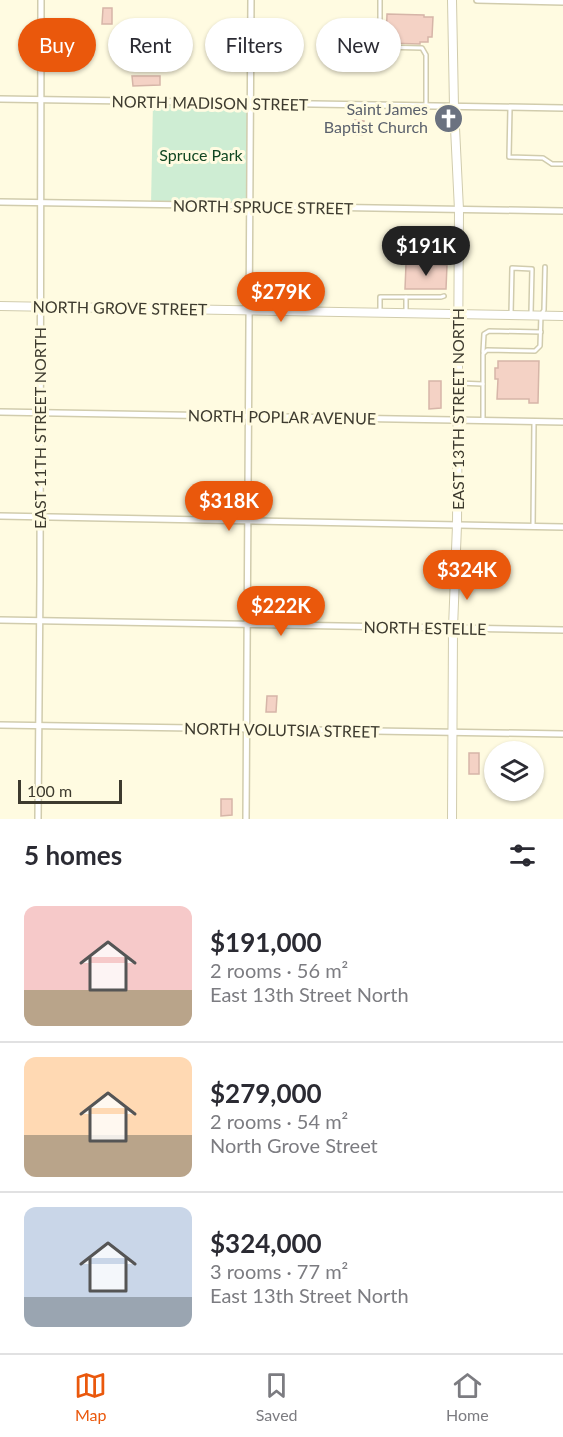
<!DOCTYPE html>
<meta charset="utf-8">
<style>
body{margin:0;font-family:Lato,sans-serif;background:#f7f7f7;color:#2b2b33;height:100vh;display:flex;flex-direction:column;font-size:22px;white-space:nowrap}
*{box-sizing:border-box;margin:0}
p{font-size:20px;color:#7c7c81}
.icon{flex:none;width:33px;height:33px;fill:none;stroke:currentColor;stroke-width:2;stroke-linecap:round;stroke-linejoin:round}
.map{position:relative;height:819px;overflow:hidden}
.details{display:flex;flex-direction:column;background:#fff;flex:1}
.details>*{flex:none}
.guide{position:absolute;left:18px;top:18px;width:528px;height:54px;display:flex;gap:12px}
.fabs{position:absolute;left:484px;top:741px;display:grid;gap:12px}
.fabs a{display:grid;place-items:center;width:60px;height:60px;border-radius:50%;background:#fff;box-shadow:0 2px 4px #0004;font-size:30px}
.scale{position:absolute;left:18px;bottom:15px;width:104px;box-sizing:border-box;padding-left:6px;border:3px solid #3d3a2e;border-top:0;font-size:16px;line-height:21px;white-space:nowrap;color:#3d3a2e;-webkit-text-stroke:4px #fffbe1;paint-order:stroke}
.price{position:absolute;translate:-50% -51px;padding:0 14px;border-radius:21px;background:#ea580c;color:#fff;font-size:20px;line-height:39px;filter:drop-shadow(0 2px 3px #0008)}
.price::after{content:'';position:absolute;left:50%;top:36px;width:18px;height:14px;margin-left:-9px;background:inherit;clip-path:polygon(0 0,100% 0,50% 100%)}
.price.active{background:#222;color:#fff}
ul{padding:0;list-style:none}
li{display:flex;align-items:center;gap:18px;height:150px;padding:0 24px}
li+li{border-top:2px solid #e1e1e2}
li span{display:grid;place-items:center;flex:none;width:168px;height:120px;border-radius:12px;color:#555}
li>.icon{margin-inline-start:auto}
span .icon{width:72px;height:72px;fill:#fffc;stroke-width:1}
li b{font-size:26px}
h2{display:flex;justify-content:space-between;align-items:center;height:72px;padding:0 24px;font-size:26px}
.chip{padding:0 21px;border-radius:27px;background:#fff;box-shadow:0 2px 4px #0004;font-size:21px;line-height:54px}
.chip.active{background:#ea580c;color:#fff}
.menu{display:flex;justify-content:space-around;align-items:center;height:84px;border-top:2px solid #e1e1e2;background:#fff;font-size:16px;color:#7c7c81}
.menu a{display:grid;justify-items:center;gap:3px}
.menu .active{color:#ea580c}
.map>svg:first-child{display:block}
.green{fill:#ceedd3}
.building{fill:#f4d2c5;stroke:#d6b5a8;stroke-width:1.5}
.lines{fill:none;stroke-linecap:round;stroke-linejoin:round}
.lane-casing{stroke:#d1ccad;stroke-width:6}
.street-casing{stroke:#d1ccad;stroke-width:8}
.secondary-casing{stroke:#d1ccad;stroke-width:10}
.lane{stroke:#fff;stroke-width:3}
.street{stroke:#fff;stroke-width:5}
.secondary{stroke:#fff;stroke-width:8}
.labels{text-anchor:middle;stroke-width:6;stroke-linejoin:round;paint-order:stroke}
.street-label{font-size:16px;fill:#3d3a2e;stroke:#fffbe1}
.worship-label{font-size:16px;fill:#5b616d;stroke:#fffbe1;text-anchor:end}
.park-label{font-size:16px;fill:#104621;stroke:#fffbe1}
</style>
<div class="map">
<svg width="563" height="819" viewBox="0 0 563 819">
<rect width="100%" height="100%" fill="#fffbe1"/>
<!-- green -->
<polygon class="green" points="153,102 251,104 250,207 151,205"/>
<!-- building -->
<g class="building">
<polygon points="103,8 112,8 112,24 102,24"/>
<polygon points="387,14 424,15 424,17 433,17 432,37 428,37 428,42 420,42 420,44 386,43"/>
<polygon points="132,76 160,76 160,85 133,86"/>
<polygon points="355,120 364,121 364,135 355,135"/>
<polygon points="406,264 447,265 446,289 405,289"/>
<polygon points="498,361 539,361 538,403 529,403 529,399 497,399 498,379 495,379 495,368 498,368"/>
<polygon points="429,381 441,381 441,408 429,409"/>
<polygon points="267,696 277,696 276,712 266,712"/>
<rect x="469" y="753" width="10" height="21"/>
<polygon points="221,799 232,799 232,815 221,816"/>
</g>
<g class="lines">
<defs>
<g id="lane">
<polyline points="380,0 380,47 422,48 426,55 426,106"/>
<polyline points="510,108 509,157 543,158 552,164 563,164"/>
<polyline points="380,311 380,297 441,297 444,296"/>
<polyline points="406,311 406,297"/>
<polyline points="511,314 512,268 532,269 531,313"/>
<polyline points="483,352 484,334 489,331 541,332"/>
<polyline points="458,383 483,384"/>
<polyline points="483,420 483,354 487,350 535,351 540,346 541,315 544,310 545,267"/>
<polyline points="533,527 534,422"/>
</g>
<g id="street">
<polyline points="477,0 563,2"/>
<polyline points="0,99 563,108"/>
<polyline points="0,202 563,211"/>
<polyline points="0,412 563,422"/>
<polyline points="0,516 563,527"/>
<polyline points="0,620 563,630"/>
<polyline points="0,725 563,734"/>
<polyline points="38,819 40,581 41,0"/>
<polyline points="246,819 251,0"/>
</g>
<g id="secondary">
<polyline points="0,306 563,316"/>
<polyline points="452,819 453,628 457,525 459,210 454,107 452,0"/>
</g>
</defs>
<!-- lane casing -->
<use href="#lane" class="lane-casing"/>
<!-- street casing -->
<use href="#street" class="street-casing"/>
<!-- secondary casing -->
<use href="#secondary" class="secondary-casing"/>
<!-- lane -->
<use href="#lane" class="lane"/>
<!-- street -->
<use href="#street" class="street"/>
<!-- secondary -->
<use href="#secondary" class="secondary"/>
</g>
<!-- icons -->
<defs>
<symbol id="church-disc" viewBox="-11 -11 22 22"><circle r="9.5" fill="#6b7280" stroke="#fffbe1"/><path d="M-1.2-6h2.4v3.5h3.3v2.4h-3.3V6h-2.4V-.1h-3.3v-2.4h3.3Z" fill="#fff"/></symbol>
</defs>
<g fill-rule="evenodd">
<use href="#church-disc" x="432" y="102" width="33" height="33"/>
</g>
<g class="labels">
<!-- street labels -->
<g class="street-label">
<text transform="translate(210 103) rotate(1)" y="6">NORTH MADISON STREET</text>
<text transform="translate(263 207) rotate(1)" y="6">NORTH SPRUCE STREET</text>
<text transform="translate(120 308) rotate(1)" y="6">NORTH GROVE STREET</text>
<text transform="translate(458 409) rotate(-90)" y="6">EAST 13TH STREET NORTH</text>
<text transform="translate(282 417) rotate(1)" y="6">NORTH POPLAR AVENUE</text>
<text transform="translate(40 428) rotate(-90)" y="6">EAST 11TH STREET NORTH</text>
<text transform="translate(425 628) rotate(1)" y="6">NORTH ESTELLE</text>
<text transform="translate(282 730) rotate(1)" y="6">NORTH VOLUTSIA STREET</text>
</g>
<!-- worship labels -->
<g class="worship-label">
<text x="428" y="115">Saint James<tspan x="428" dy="18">Baptist Church</tspan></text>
</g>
<!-- park labels -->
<g class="park-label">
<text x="201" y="161">Spruce Park</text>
</g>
</g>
</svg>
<div class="fabs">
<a><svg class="icon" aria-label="layers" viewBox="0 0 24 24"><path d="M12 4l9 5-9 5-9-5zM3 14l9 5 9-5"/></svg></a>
</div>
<div class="scale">100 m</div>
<b class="price active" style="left:426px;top:277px">$191K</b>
<b class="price" style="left:281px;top:323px">$279K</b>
<b class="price" style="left:229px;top:532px">$318K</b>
<b class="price" style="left:467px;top:601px">$324K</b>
<b class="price" style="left:281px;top:637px">$222K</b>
<div class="guide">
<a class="chip active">Buy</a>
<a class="chip">Rent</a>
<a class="chip">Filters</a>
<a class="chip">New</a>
</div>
</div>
<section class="details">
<h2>5 homes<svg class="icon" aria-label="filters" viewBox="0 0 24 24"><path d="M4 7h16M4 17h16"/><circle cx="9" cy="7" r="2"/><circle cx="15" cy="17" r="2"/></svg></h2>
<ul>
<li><span style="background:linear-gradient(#f6c9c9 70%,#b9a48a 0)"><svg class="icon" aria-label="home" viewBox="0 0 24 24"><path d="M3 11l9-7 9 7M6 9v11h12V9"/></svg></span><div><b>$191,000</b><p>2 rooms · 56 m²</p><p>East 13th Street North</p></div></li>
<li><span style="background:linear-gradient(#ffd9b3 65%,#b9a48a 0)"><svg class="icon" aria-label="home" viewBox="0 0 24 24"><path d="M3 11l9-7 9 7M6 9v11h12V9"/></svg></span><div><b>$279,000</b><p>2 rooms · 54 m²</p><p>North Grove Street</p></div></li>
<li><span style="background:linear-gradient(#c9d6e8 75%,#9aa5b1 0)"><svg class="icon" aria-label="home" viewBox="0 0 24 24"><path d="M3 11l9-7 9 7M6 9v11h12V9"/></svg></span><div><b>$324,000</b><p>3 rooms · 77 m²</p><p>East 13th Street North</p></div></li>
</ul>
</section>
<nav class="menu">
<a class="active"><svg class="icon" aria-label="map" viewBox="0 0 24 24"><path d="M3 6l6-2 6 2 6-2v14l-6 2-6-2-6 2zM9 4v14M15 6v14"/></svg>Map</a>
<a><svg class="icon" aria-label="saved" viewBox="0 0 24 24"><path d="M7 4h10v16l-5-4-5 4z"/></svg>Saved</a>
<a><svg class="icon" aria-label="home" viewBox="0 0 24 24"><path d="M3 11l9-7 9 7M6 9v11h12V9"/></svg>Home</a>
</nav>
